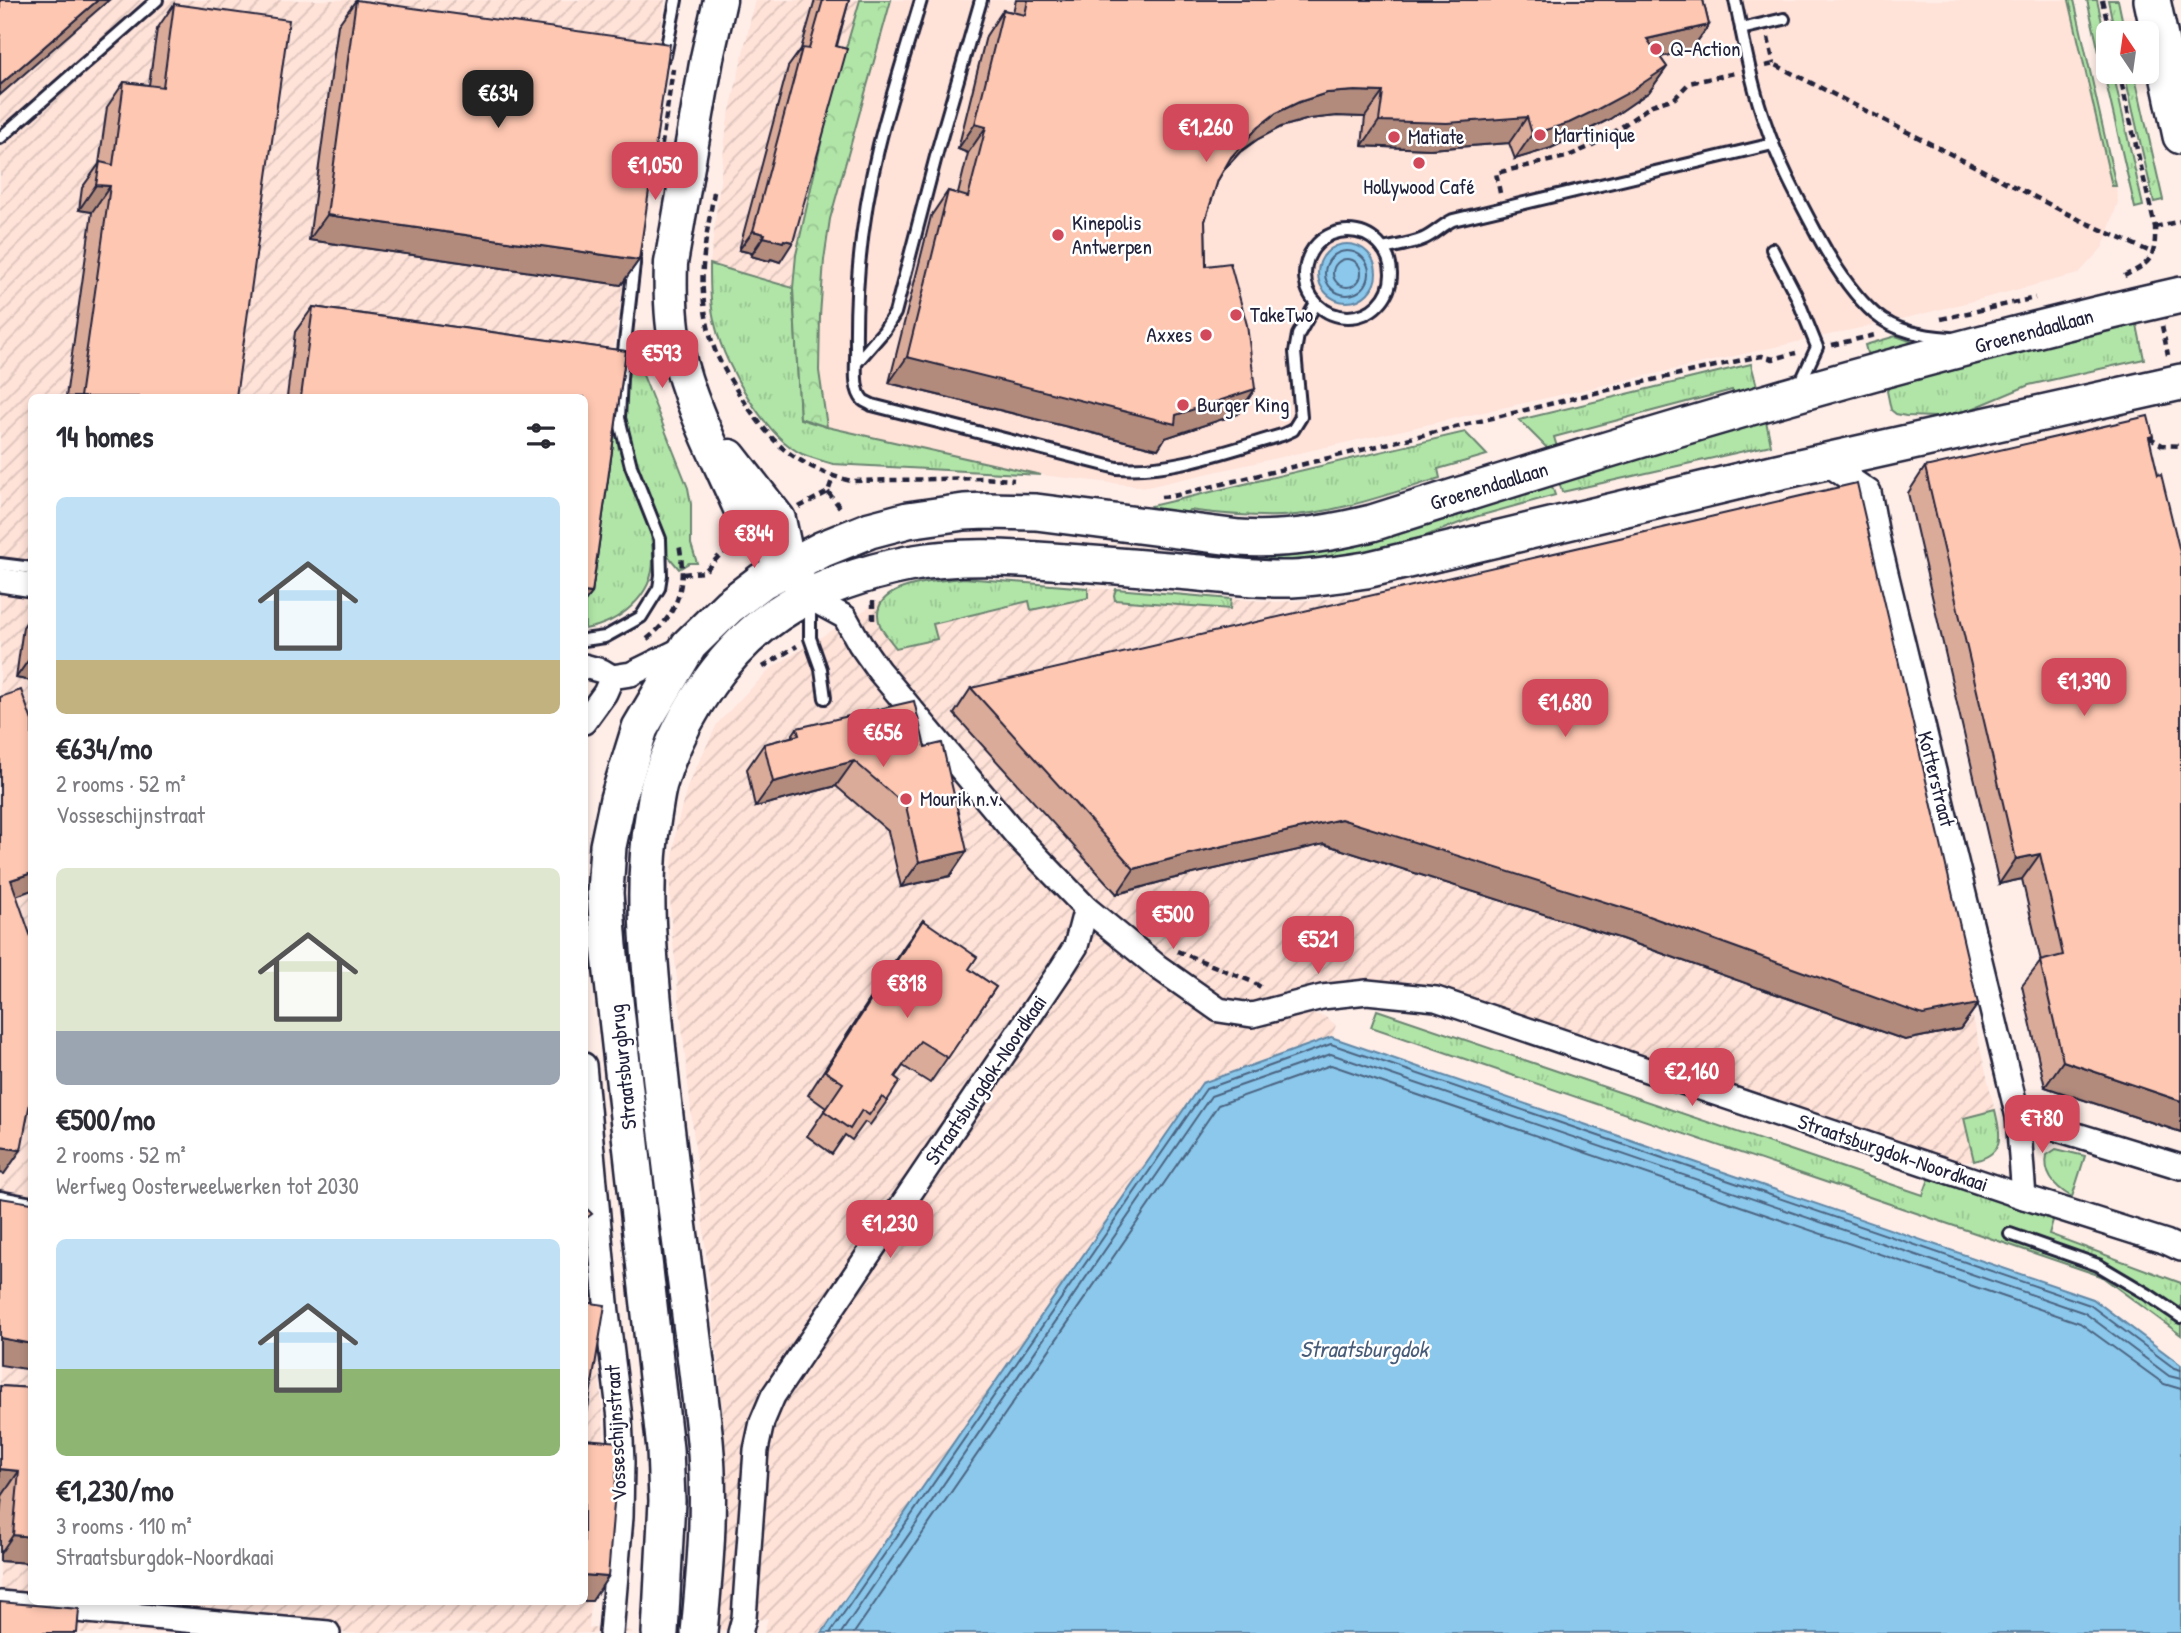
<!DOCTYPE html>
<meta charset="utf-8">
<style>
body{margin:0;font-family:"Patrick Hand",sans-serif;background:#f7f7f7;color:#2b2b33;height:100vh;display:flex;flex-direction:column;font-size:26px;white-space:nowrap}
*{box-sizing:border-box;margin:0}
p{font-size:23px;color:#7c7c81}
.icon{flex:none;width:38px;height:38px;fill:none;stroke:currentColor;stroke-width:2;stroke-linecap:round;stroke-linejoin:round}
.map{position:relative;flex:1;overflow:hidden}
.side{position:absolute;left:28px;top:394px;width:560px;height:1211px;display:flex;flex-direction:column;background:#fff;border-radius:10px;box-shadow:0 4px 10px #0003}
.side>*{flex:none}
.needle{width:46px;rotate:347deg}
.controls{position:absolute;left:2096px;top:21px;display:grid;gap:14px}
.controls a{display:grid;place-items:center;width:63px;height:63px;border-radius:10px;background:#fff;box-shadow:0 4px 10px #0003;font-size:35px}
.price{position:absolute;translate:-50% -60px;padding:0 16px;border-radius:14px;background:#d1495b;color:#fff;font-size:23px;line-height:46px;filter:drop-shadow(0 2px 4px #0008)}
.price::after{content:'';position:absolute;left:50%;top:42px;width:21px;height:16px;margin-left:-10px;background:inherit;clip-path:polygon(0 0,100% 0,50% 100%)}
.price.current{background:#222;color:#fff}
ul{padding:0;list-style:none}
li{display:grid;align-content:center;gap:14px;height:371px;padding:0 28px}
li span{display:grid;place-items:center;height:217px;border-radius:10px;color:#555}
li>.icon{margin-inline-start:auto}
span .icon{width:126px;height:126px;fill:#fffc;stroke-width:1}
li b{font-size:30px}
h2{display:flex;justify-content:space-between;align-items:center;height:84px;padding:0 28px;font-size:30px}
.map>svg:first-child{display:block}
.built{fill:#ffe2d8}
.industrial{fill:url(#industrial-furrows)}
.grass{fill:url(#grass-tufts);stroke:#6a8471;stroke-width:2}
.forest{fill:url(#forest-crowns);stroke:#6a8471;stroke-width:2}
.water{fill:#8bc8eb;stroke:#6186a5;stroke-width:2}
.lines{fill:none;stroke-linecap:round;stroke-linejoin:round}
.shore{stroke:#4c6481;stroke-width:2}
.lane-casing{stroke:#22223b;stroke-width:16}
.street-casing{stroke:#22223b;stroke-width:28}
.secondary-casing{stroke:#22223b;stroke-width:37}
.primary-casing{stroke:#22223b;stroke-width:40}
.path{stroke:#22223b;stroke-width:4.5;stroke-dasharray:7 5;stroke-linecap:butt}
.lane{stroke:#fff;stroke-width:10}
.street{stroke:#fff;stroke-width:23}
.secondary{stroke:#fff;stroke-width:32}
.primary{stroke:#fff;stroke-width:35}
.wall{fill:#daab99;stroke:#22223b;stroke-width:2}
.shaded-wall{fill:#b28b7d;stroke:#22223b;stroke-width:2}
.building{fill:#fec7b2;stroke:#22223b;stroke-width:2}
.poi-dot{fill:#d1495b;stroke:#fff;stroke-width:2.5}
.labels{text-anchor:middle;stroke-width:5;stroke-linejoin:round;paint-order:stroke}
.poi-label{font-size:21px;fill:#22223b;stroke:#fff;text-anchor:start}
.street-label{font-size:21px;fill:#22223b;stroke:#fff}
.water-label{font-size:23px;font-style:italic;fill:#475c79;stroke:#fff}
</style>
<div class="map">
<svg width="2181" height="1633" viewBox="0 0 2181 1633">
<defs>
<pattern id="industrial-furrows" width="10" height="10" patternUnits="userSpaceOnUse" patternTransform="scale(1.75)"><rect width="10" height="10" fill="#ffe2d8"/><path d="M-1 1l2-2M0 10L10 0M9 11l2-2" fill="none" stroke="#dac2ba"/></pattern>
<pattern id="grass-tufts" width="24" height="20" patternUnits="userSpaceOnUse" patternTransform="scale(1.75)"><rect width="24" height="20" fill="#b1e5a7"/><path d="M3 7l-1-3M5 7V3M7 7l1-3M15 17l-1-3M17 17v-4M19 17l1-3" fill="none" stroke="#98c491"/></pattern>
<pattern id="forest-crowns" width="20" height="18" patternUnits="userSpaceOnUse" patternTransform="scale(1.75)"><rect width="20" height="18" fill="#b1e5a7"/><path d="M2 6a3 3 0 1 1 6 0M12 15a3 3 0 1 1 6 0" fill="none" stroke="#98c491"/></pattern>
</defs>
<rect width="100%" height="100%" fill="#ffeee8"/>
<filter id="ink" filterUnits="userSpaceOnUse"><feTurbulence type="fractalNoise" baseFrequency=".0143" numOctaves="2"/><feDisplacementMap in="SourceGraphic" scale="14" xChannelSelector="R" yChannelSelector="G"/><feConvolveMatrix kernelMatrix="1 2 1 2 8 2 1 2 1" color-interpolation-filters="sRGB"/></filter>
<g filter="url(#ink)">
<!-- built -->
<polygon class="built" points="860,0 2069,0 2112,186 2116,186 2118,202 2103,247 2078,274 1914,316 1147,487 1041,475 827,427 800,418"/>
<!-- industrial -->
<g class="industrial">
<polygon points="0,0 665,0 610,373 584,397 32,397 32,1601 584,1601 585,1199 604,1433 589,1628 632,1631 632,1633 0,1633"/>
<polygon points="755,0 860,0 830,103 796,255 793,288 710,264 727,124"/>
<polygon points="1849,489 1999,1128 2000,1141 1995,1151 1986,1158 1974,1161 1954,1161 1422,984 1368,981 1337,985 1270,1005 1324,1016 1336,1025 1332,1037 1339,1039 937,1633 764,1633 768,1618 736,1624 727,1630 716,1630 726,1523 727,1477 720,1383 671,924 670,887 676,829 687,787 717,724 744,695 773,667 892,593 908,586 963,578 1277,602 1329,599 1383,592"/>
</g>
<!-- grass -->
<g class="grass">
<polygon points="2069,0 2074,0 2116,186 2112,186"/>
<polygon points="2087,0 2097,0 2109,54 2109,72 2113,72 2143,206 2135,208"/>
<polygon points="2108,0 2118,0 2125,33 2115,33"/>
<polygon points="2124,72 2134,72 2163,200 2154,202"/>
<path d="M710,264l83,24 7,131 27,8 214,48 -208,-11c-10,-3 -22,-6 -31,-10 -36,-17 -77,-88 -86,-126 -6,-21 -6,-42 -6,-64z"/>
<polygon points="2136,320 2144,359 2029,385 1967,411 1937,417 1906,416 1896,414 1891,410 1887,391 1891,383"/>
<polygon points="1896,336 1924,346 1869,361 1865,345"/>
<polygon points="1751,364 1758,390 1734,396 1732,390 1554,437 1557,447 1548,449 1519,420"/>
<path d="M639,365l49,123 3,16v40l6,19h-8l-10,6 -28,-34c1,8 2,15 2,23 1,38 -34,65 -68,71v-65l25,-191z"/>
<polygon points="1765,416 1771,445 1562,492 1557,475"/>
<path d="M1465,432l22,23 -49,14 2,9c-51,16 -105,36 -159,38 -31,1 -61,-2 -92,-6l-3,5 -36,-5 1,-4z"/>
<polygon points="1549,478 1555,495 1475,517 1376,555 1252,566 1253,552"/>
<path d="M963,578l125,10v10l-57,12 -2,-9 -96,23 4,15 -41,9c-5,-7 -13,-15 -16,-23 -15,-42 58,-44 83,-47z"/>
<polygon points="1116,589 1231,599 1230,609 1115,600 1114,595"/>
<polygon points="1377,1010 1923,1195 1929,1179 2054,1217 2049,1234 2181,1283 2181,1335 2101,1276 1371,1027"/>
<path d="M1995,1110c6,26 10,44 -21,51l-10,-43z"/>
<path d="M2056,1149l29,7 -13,41c-16,-9 -29,-22 -25,-42z"/>
</g>
<!-- forest -->
<polygon class="forest" points="860,0 891,0 830,219 824,260 820,316 819,371 827,427 800,418 793,288 796,255 830,103"/>
<!-- water -->
<g class="water">
<circle cx="1347" cy="273" r="29"/>
<polygon points="1331,1037 2093,1299 2181,1365 2181,1633 822,1633 1202,1083"/>
</g>
<g class="lines">
<!-- shore -->
<g class="shore">
<circle cx="1347" cy="273" r="22"/>
<circle cx="1347" cy="273" r="14"/>
<polyline points="830,1633 1206,1089 1331,1044 2090,1305 2174,1368 2181,1370"/>
<polyline points="841,1633 1211,1096 1331,1054 2085,1313 2169,1376 2181,1379"/>
<polyline points="854,1633 1218,1105 1331,1065 2080,1323 2164,1384 2181,1389"/>
</g>
<defs>
<g id="lane">
<path d="M921,0c-14,48 -30,96 -42,145 -16,66 -24,134 -23,202 1,15 -4,41 7,53 2,2 6,3 9,5l245,63c56,4 112,-18 165,-33l11,-5 8,-13 -6,-65 3,-17 18,-32"/>
<path d="M1735,0c9,41 16,85 31,125 13,39 33,75 52,111 15,28 33,57 57,78 21,18 49,22 75,24"/>
<polyline points="1741,29 1784,19"/>
<polyline points="665,56 676,0"/>
<polyline points="0,138 157,0"/>
<circle cx="1348" cy="274" r="43"/>
<path d="M1383,249c13,-3 28,-5 40,-10 12,-5 19,-14 30,-19l320,-76"/>
<polyline points="1772,249 1796,295 1817,347 1799,386"/>
<polyline points="857,362 884,331 895,313 939,145 981,0"/>
<polyline points="0,564 32,568"/>
<polyline points="810,603 810,638 821,669 825,698"/>
<polyline points="584,640 605,637 641,617 659,588 661,575 660,539 631,466 619,418 621,378 635,255"/>
<polyline points="0,1197 32,1203"/>
<polyline points="2010,1234 2098,1265 2147,1294 2181,1317"/>
</g>
<g id="street">
<polyline points="1825,462 1869,492 1878,540 2018,1117 2024,1197"/>
<polyline points="0,580 32,585"/>
<polyline points="808,597 845,617 860,644 879,671 1019,838 1086,908 1158,967 1219,1010 1252,1015 1322,997 1367,992 1436,999 2024,1197 2166,1242 2181,1249"/>
<polyline points="584,666 602,671 612,677"/>
<polyline points="612,677 631,674 686,647"/>
<polyline points="584,722 605,693 612,677"/>
<polyline points="584,1065 607,1313 620,1418 622,1462 621,1517 611,1633"/>
<polyline points="2018,1117 2181,1167"/>
<polyline points="0,1603 328,1633"/>
<polyline points="740,1633 744,1618 756,1450 762,1422 773,1396 1062,968 1076,946 1086,908"/>
</g>
<g id="secondary">
<path d="M720,0l-13,58 -36,205c-1,28 -1,58 6,86 13,59 44,115 68,171l9,14 35,32 13,21"/>
<polyline points="730,456 779,519 789,566"/>
</g>
<g id="primary">
<polyline points="2152,0 2181,136"/>
<path d="M660,1633l7,-132 -2,-52 -56,-503 -4,-53 3,-47 10,-47 22,-71 49,-83 40,-39 33,-25 61,-32 47,-19 38,-10 56,-8 22,-1 50,1 203,26c45,3 89,-4 133,-15 267,-85 535,-166 809,-228"/>
<path d="M699,1633c6,-64 12,-128 6,-192 -15,-144 -39,-287 -51,-432 -6,-65 -12,-127 -1,-192 2,-11 3,-22 6,-33 21,-69 68,-141 131,-178 35,-20 78,-34 118,-42 53,-10 105,-6 158,-2 45,3 89,7 134,11 30,3 61,7 92,6 25,-1 49,-5 74,-9l411,-98 404,-90"/>
</g>
</defs>
<!-- lane casing -->
<use href="#lane" class="lane-casing"/>
<!-- street casing -->
<use href="#street" class="street-casing"/>
<!-- secondary casing -->
<use href="#secondary" class="secondary-casing"/>
<!-- primary casing -->
<use href="#primary" class="primary-casing"/>
<!-- path -->
<g class="path">
<polyline points="2102,0 2110,33"/>
<polyline points="1768,38 1774,64"/>
<polyline points="1765,66 1774,64 2080,220 2153,253"/>
<path d="M2119,72l36,155c1,33 -5,36 -33,50"/>
<polyline points="660,157 673,69"/>
<path d="M714,192c-6,36 -15,74 -10,111 2,16 6,36 13,52 12,26 45,77 68,95 20,15 43,26 67,31l130,-3 32,2"/>
<polyline points="1500,193 1496,173 1566,157 1589,147 1610,135 1652,105 1675,98 1689,83 1735,73"/>
<polyline points="2155,227 2181,221"/>
<polyline points="1941,319 2035,298"/>
<polyline points="2162,326 2168,355"/>
<polyline points="1832,345 1875,335"/>
<polyline points="2149,437 2162,445 2181,446"/>
<polyline points="828,492 842,510"/>
<polyline points="1161,497 1173,496 1599,392 1751,358 1762,356 1773,359 1796,353"/>
<polyline points="799,507 828,492 833,477"/>
<polyline points="683,574 704,572 721,554 732,547"/>
<polyline points="873,601 873,621"/>
<path d="M647,639c32,-25 40,-56 32,-95"/>
<polyline points="763,667 797,646"/>
<polyline points="1177,951 1253,982 1262,988"/>
</g>
<!-- lane -->
<use href="#lane" class="lane"/>
<!-- street -->
<use href="#street" class="street"/>
<!-- secondary -->
<use href="#secondary" class="secondary"/>
<!-- primary -->
<use href="#primary" class="primary"/>
</g>
<!-- wall -->
<g class="wall">
<polygon points="356,0 639,260 621,285 309,240 338,25"/>
<polygon points="815,0 849,0 780,262 771,259 769,261 751,256 752,253 739,250 788,67 801,49"/>
<polygon points="1016,0 1703,0 1709,25 1691,50 1660,57 1667,67 1649,92 1610,119 1581,134 1551,148 1515,159 1509,143 1430,149 1362,146 1365,117 1337,116 1309,119 1281,127 1258,139 1240,152 1224,170 1218,180 1205,221 1206,266 1255,389 1238,414 1165,438 1158,449 889,383 931,216 948,191 958,194 968,153 958,149 986,36 1003,10 1013,12"/>
<polygon points="174,4 236,397 66,397 92,212 79,210 82,188 99,164 107,107 124,82 149,85 157,29"/>
<polygon points="313,307 626,351 592,593 584,603 584,397 287,397 295,332"/>
<polygon points="2150,441 2181,1132 2045,1087 2022,986 2041,961 2022,879 1999,884 1908,493 1925,467"/>
<polygon points="32,614 32,681 16,678 23,627"/>
<polygon points="971,688 1978,1004 1960,1029 1905,1040 1622,939 1324,844 1171,879 1117,894 954,714"/>
<polygon points="797,728 925,747 967,851 950,876 901,887 888,831 836,786 755,807 747,769 764,744 791,737"/>
<polygon points="923,920 969,969 996,987 930,1083 903,1066 895,1077 887,1101 870,1125 865,1122 852,1140 845,1135 832,1154 807,1136 826,1108 808,1095 905,945"/>
<polygon points="0,1386 32,1388 32,1563 0,1561 0,1515 2,1496 0,1496"/>
</g>
<!-- shaded-wall -->
<g class="shaded-wall">
<polygon points="98,0 109,0 0,95 0,85"/>
<polygon points="1709,25 1691,50 1630,64 1647,39"/>
<polygon points="1667,67 1649,92 1610,119 1551,148 1515,159 1532,134"/>
<polygon points="1355,91 1383,92 1365,117 1337,116 1309,119 1281,127 1258,139 1240,152 1213,182 1231,157 1258,127 1276,113 1299,102 1327,93"/>
<polygon points="1527,117 1509,143 1430,149 1362,146 1379,121"/>
<polygon points="975,124 986,127 968,153 958,149"/>
<polygon points="96,185 110,186 92,212 79,210"/>
<polygon points="327,215 639,260 621,285 309,240"/>
<polygon points="753,231 765,234 752,253 739,250"/>
<polygon points="764,237 784,240 793,242 780,262 771,259 769,261 751,256"/>
<polygon points="907,357 1255,389 1238,414 1165,438 1158,449 889,383"/>
<polygon points="584,592 592,593 584,603"/>
<polygon points="32,655 32,681 16,678"/>
<polygon points="854,761 836,786 755,807 773,782"/>
<polygon points="1341,819 1978,1004 1960,1029 1905,1040 1622,939 1324,844 1171,879 1117,894 1134,869 1189,854"/>
<polygon points="967,851 950,876 901,887 919,862"/>
<polygon points="2040,854 2022,879 1999,884 2016,859"/>
<polygon points="32,873 32,890 0,902 11,880"/>
<polygon points="2063,1061 2181,1101 2181,1132 2045,1087"/>
<polygon points="0,1147 21,1150 4,1174 0,1173"/>
<polygon points="0,1338 32,1344 32,1370 0,1365"/>
<polygon points="0,1469 19,1471 2,1496 0,1496"/>
<polygon points="13,1535 32,1537 32,1563 0,1561 0,1554"/>
<polygon points="584,1575 608,1577 592,1601 584,1601"/>
</g>
<!-- building -->
<g class="building">
<polygon points="0,0 98,0 0,85"/>
<polygon points="356,0 670,44 639,260 327,215"/>
<polygon points="823,0 849,0 836,46 847,49 793,242 784,240 783,242 764,237 765,234 753,231 802,48 809,49"/>
<polygon points="1028,0 1703,0 1709,25 1647,39 1667,67 1628,93 1598,109 1569,123 1532,134 1527,117 1447,123 1379,121 1383,92 1355,91 1327,93 1299,102 1276,113 1258,127 1231,157 1218,180 1205,221 1206,266 1230,263 1247,325 1255,389 1176,415 1175,424 907,357 948,191 968,197 986,127 975,124 1003,10 1025,15"/>
<polygon points="174,4 289,20 236,397 80,397 110,186 96,185 100,162 113,165 124,82 163,87"/>
<polygon points="313,307 626,351 592,593 584,592 584,397 301,397"/>
<polygon points="2148,416 2153,436 2149,437 2158,475 2161,474 2181,556 2181,1101 2063,1061 2040,961 2063,955 2040,854 2016,859 1925,467"/>
<polygon points="1857,483 1978,1004 1923,1015 1640,913 1341,819 1189,854 1134,869 971,688"/>
<polygon points="21,690 32,721 32,873 11,880 32,940 32,1092 21,1150 0,1147 0,697"/>
<polygon points="914,701 925,747 942,743 967,851 919,862 906,806 854,761 773,782 764,744 799,735 797,728"/>
<polygon points="923,920 977,957 969,969 996,987 948,1058 920,1041 895,1077 900,1081 887,1101 882,1097 869,1115 862,1110 850,1129 824,1111 843,1083 825,1071"/>
<polygon points="0,1198 32,1203 32,1344 0,1338"/>
<polygon points="584,1206 592,1214 584,1220"/>
<polygon points="584,1302 605,1305 584,1432"/>
<polygon points="0,1386 32,1388 32,1537 13,1535 19,1471 0,1469"/>
<polygon points="584,1439 619,1442 608,1577 584,1575"/>
<polygon points="0,1602 79,1609 77,1633 0,1633"/>
</g>
</g>
<!-- markers -->
<g class="poi-dot">
<circle cx="1656" cy="49" r="7"/>
<circle cx="1540" cy="135" r="7"/>
<circle cx="1394" cy="137" r="7"/>
<circle cx="1419" cy="163" r="7"/>
<circle cx="1058" cy="235" r="7"/>
<circle cx="1236" cy="315" r="7"/>
<circle cx="1206" cy="335" r="7"/>
<circle cx="1183" cy="405" r="7"/>
<circle cx="906" cy="799" r="7"/>
</g>
<g class="labels">
<!-- poi labels -->
<g class="poi-label">
<text x="1670" y="56">Q-Action</text>
<text x="1554" y="142">Martinique</text>
<text x="1408" y="144">Matiate</text>
<text x="1419" y="194" text-anchor="middle">Hollywood Café</text>
<text x="1072" y="230">Kinepolis<tspan x="1072" dy="24">Antwerpen</tspan></text>
<text x="1250" y="322">TakeTwo</text>
<text x="1192" y="342" text-anchor="end">Axxes</text>
<text x="1197" y="412">Burger King</text>
<text x="920" y="806">Mourik n.v.</text>
</g>
<!-- street labels -->
<g class="street-label">
<text transform="translate(2034 331) rotate(-15)" y="7">Groenendaallaan</text>
<text transform="translate(1489 486) rotate(-17)" y="7">Groenendaallaan</text>
<text transform="translate(1936 779) rotate(76)" y="7">Kotterstraat</text>
<text transform="translate(623 1067) rotate(-96)" y="7">Straatsburgbrug</text>
<text transform="translate(986 1080) rotate(-56)" y="7">Straatsburgdok-Noordkaai</text>
<text transform="translate(1893 1153) rotate(19)" y="7">Straatsburgdok-Noordkaai</text>
<text transform="translate(616 1433) rotate(-93)" y="7">Vosseschijnstraat</text>
</g>
<!-- water labels -->
<g class="water-label">
<text x="1364" y="1357">Straatsburgdok</text>
</g>
</g>
</svg>
<div class="controls">
<a><svg class="needle" viewBox="-14 -14 28 28"><path d="M0-13l5 13h-10z" fill="#e53935"/><path d="M0 13l5-13h-10z" fill="#7c7c81"/></svg></a>
</div>
<b class="price current" style="left:498px;top:130px">€634</b>
<b class="price" style="left:1206px;top:164px">€1,260</b>
<b class="price" style="left:655px;top:202px">€1,050</b>
<b class="price" style="left:662px;top:390px">€593</b>
<b class="price" style="left:754px;top:570px">€844</b>
<b class="price" style="left:2084px;top:718px">€1,390</b>
<b class="price" style="left:1565px;top:739px">€1,680</b>
<b class="price" style="left:883px;top:769px">€656</b>
<b class="price" style="left:1173px;top:951px">€500</b>
<b class="price" style="left:1318px;top:976px">€521</b>
<b class="price" style="left:907px;top:1020px">€818</b>
<b class="price" style="left:1692px;top:1108px">€2,160</b>
<b class="price" style="left:2042px;top:1155px">€780</b>
<b class="price" style="left:890px;top:1260px">€1,230</b>
<section class="side">
<h2>14 homes<svg class="icon" aria-label="filters" viewBox="0 0 24 24"><path d="M4 7h16M4 17h16"/><circle cx="9" cy="7" r="2"/><circle cx="15" cy="17" r="2"/></svg></h2>
<ul>
<li><span style="background:linear-gradient(#bfe0f5 75%,#c2b280 0)"><svg class="icon" aria-label="home" viewBox="0 0 24 24"><path d="M3 11l9-7 9 7M6 9v11h12V9"/></svg></span><div><b>€634/mo</b><p>2 rooms · 52 m²</p><p>Vosseschijnstraat</p></div></li>
<li><span style="background:linear-gradient(#dfe7d0 75%,#9aa5b1 0)"><svg class="icon" aria-label="home" viewBox="0 0 24 24"><path d="M3 11l9-7 9 7M6 9v11h12V9"/></svg></span><div><b>€500/mo</b><p>2 rooms · 52 m²</p><p>Werfweg Oosterweelwerken tot 2030</p></div></li>
<li><span style="background:linear-gradient(#bfe0f5 60%,#8fb573 0)"><svg class="icon" aria-label="home" viewBox="0 0 24 24"><path d="M3 11l9-7 9 7M6 9v11h12V9"/></svg></span><div><b>€1,230/mo</b><p>3 rooms · 110 m²</p><p>Straatsburgdok-Noordkaai</p></div></li>
</ul>
</section>
</div>
